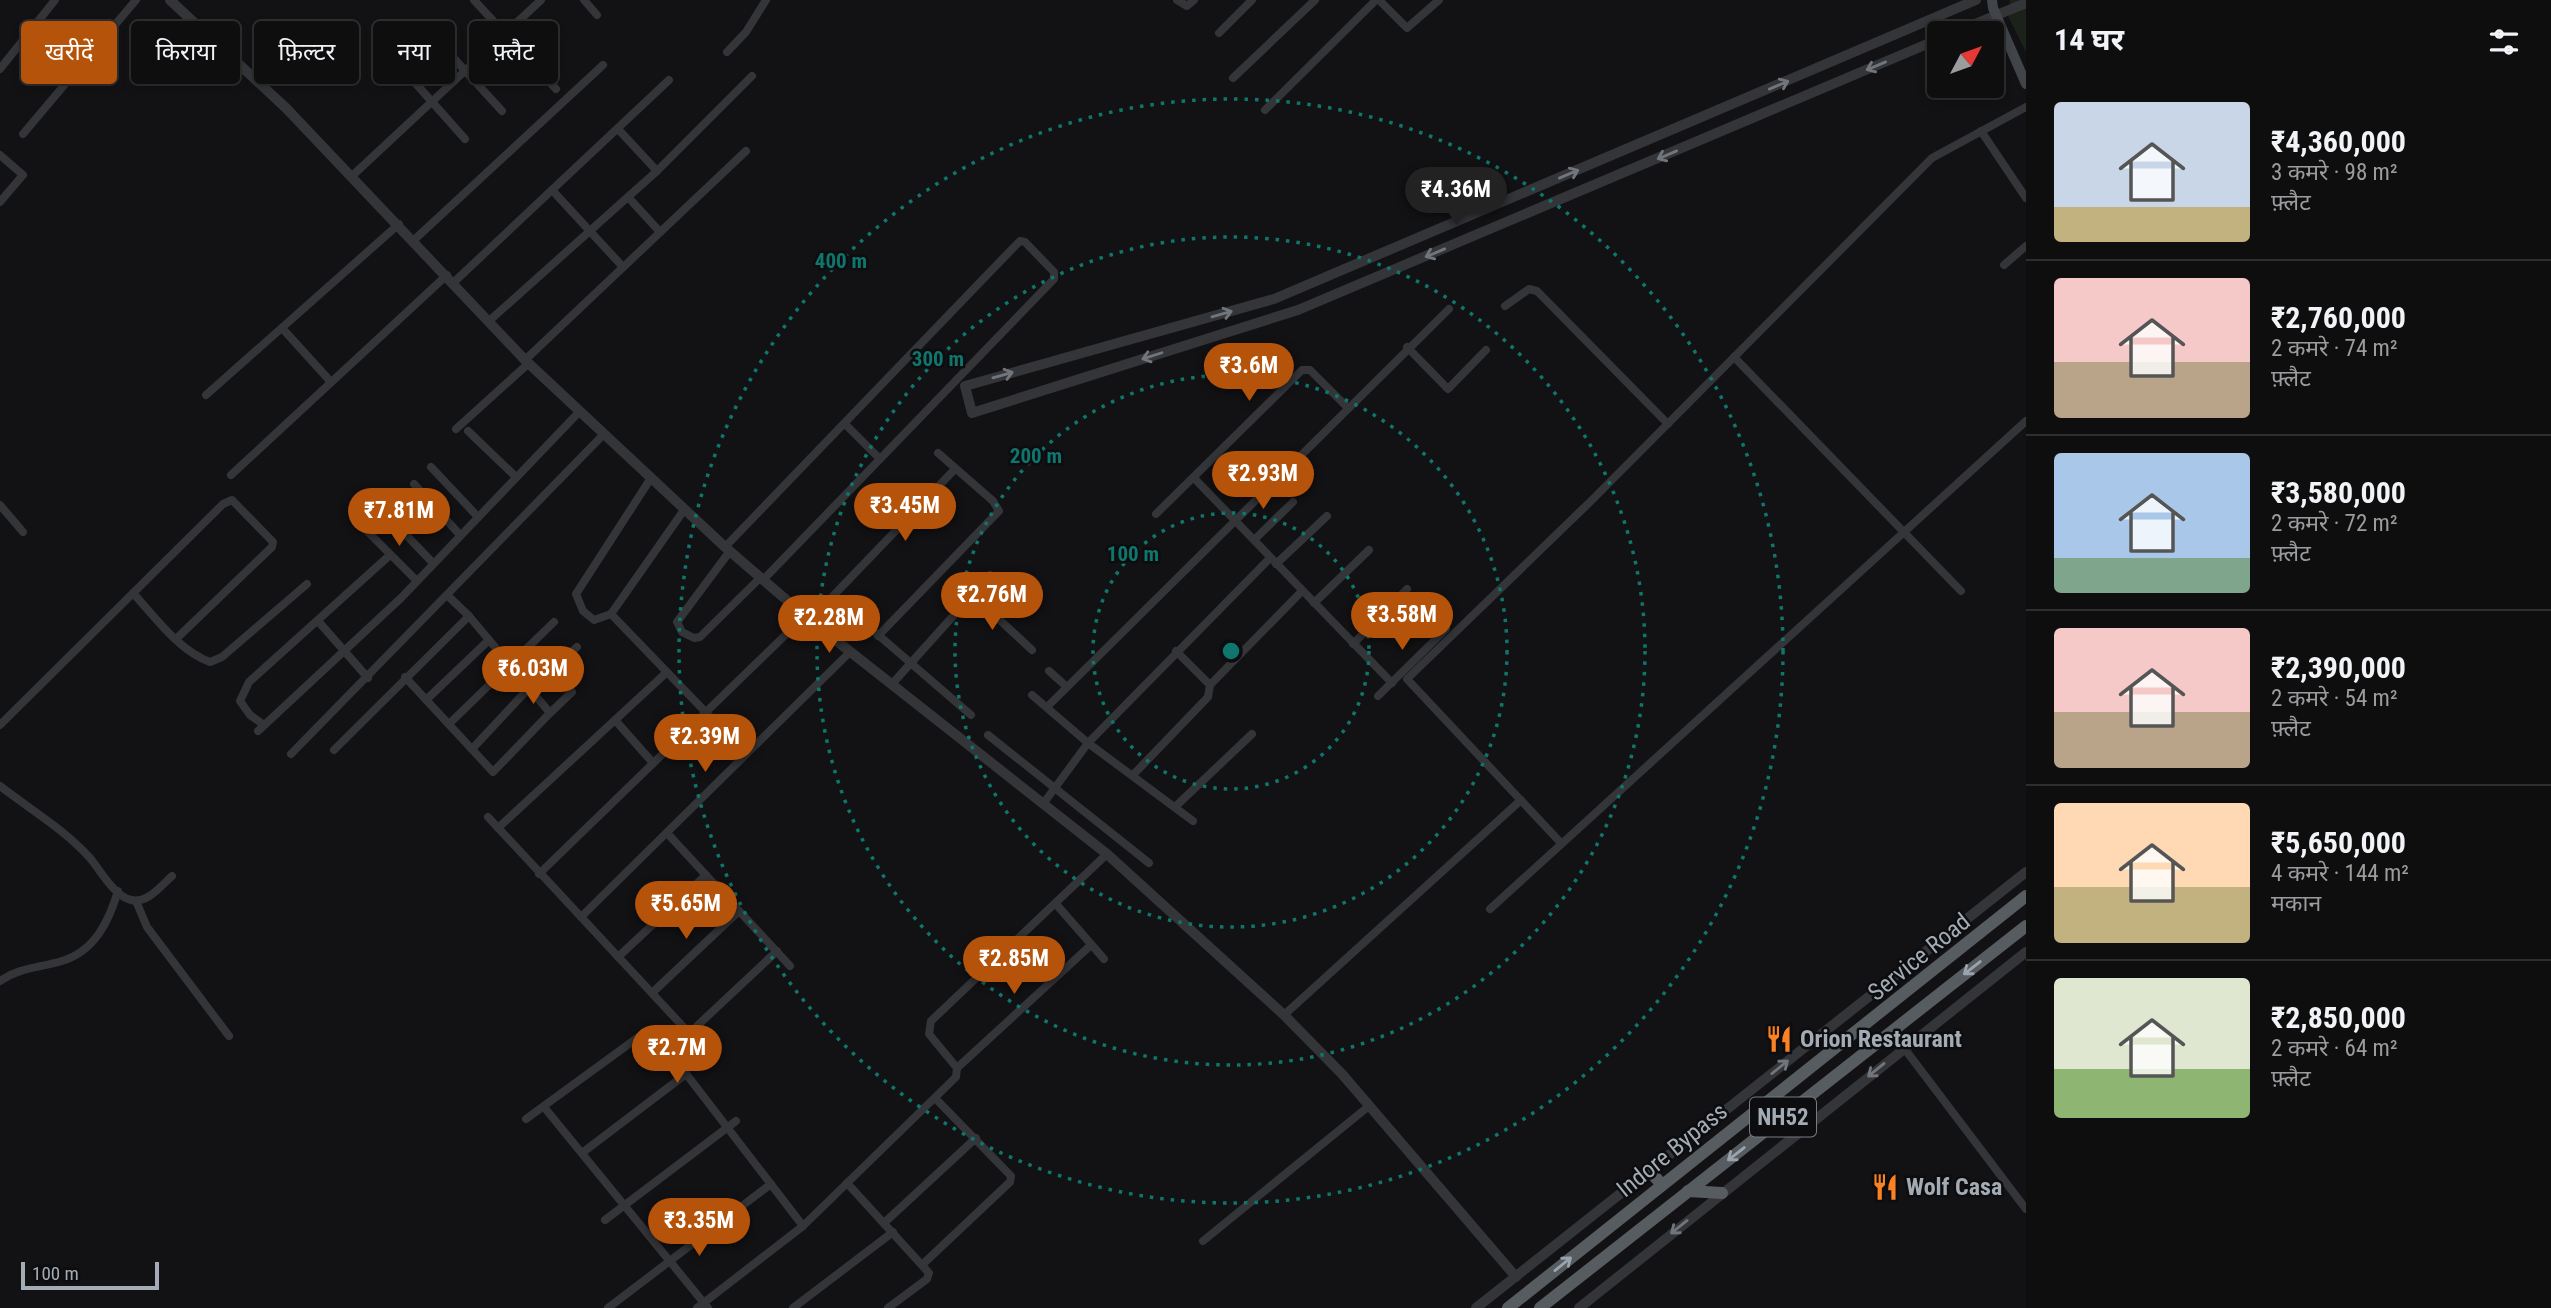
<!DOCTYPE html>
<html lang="hi">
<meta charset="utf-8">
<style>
body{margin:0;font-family:"Roboto Condensed","Noto Sans Devanagari",sans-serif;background:#1c1c1d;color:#f1f3f6;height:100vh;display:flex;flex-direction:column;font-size:26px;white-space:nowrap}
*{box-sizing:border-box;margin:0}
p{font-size:23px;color:#9b9c9e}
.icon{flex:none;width:38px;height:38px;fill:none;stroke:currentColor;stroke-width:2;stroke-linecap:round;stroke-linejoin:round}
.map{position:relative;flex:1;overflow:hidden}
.drawer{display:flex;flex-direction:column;background:#0e0e0f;width:525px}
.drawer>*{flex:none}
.banner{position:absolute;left:21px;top:21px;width:665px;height:63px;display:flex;gap:14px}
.needle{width:46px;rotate:49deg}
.buttons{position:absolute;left:1927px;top:21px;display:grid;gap:14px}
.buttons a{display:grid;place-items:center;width:77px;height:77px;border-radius:7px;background:#0e0e0f;box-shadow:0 4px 10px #0003,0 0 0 2px #2e2e2f;font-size:35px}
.scale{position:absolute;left:21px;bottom:18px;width:138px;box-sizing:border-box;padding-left:7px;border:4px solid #a3acb5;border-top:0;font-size:19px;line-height:24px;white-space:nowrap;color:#a3acb5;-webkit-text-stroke:5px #0d0d0f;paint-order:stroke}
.price{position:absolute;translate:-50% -60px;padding:0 16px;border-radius:24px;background:#b45309;color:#fff;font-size:23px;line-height:46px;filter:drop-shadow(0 2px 4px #0008)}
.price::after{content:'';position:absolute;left:50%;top:42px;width:21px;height:16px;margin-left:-10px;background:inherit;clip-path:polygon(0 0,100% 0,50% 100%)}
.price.active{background:#222;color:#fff}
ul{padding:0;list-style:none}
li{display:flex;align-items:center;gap:21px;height:175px;padding:0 28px}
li+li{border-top:2px solid #2e2e2f}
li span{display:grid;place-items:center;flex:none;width:196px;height:140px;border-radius:7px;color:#555}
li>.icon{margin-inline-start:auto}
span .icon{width:84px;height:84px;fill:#fffc;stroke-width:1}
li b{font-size:30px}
h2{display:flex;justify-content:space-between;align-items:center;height:84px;padding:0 28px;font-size:30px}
.tag{padding:0 24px;border-radius:7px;background:#0e0e0f;box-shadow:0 4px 10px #0003,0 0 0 2px #2e2e2f;font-size:24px;line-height:63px}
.tag.active{background:#b45309;color:#fff}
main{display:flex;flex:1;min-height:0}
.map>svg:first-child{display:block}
.green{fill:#1a221a}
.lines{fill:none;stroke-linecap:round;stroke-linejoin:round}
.minor{stroke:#333539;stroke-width:8}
.tertiary{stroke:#333539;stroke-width:10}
.secondary{stroke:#414549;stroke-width:10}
.trunk{stroke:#575c61;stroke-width:12}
.oneway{stroke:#71767d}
.oneway2{stroke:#9ba4ad}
.ring{fill:none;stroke:#0f766e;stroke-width:3.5;stroke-dasharray:3.5 7}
.labels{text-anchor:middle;stroke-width:5;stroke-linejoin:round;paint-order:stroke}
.shield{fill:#0d0d0f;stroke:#767c83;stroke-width:2}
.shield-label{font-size:23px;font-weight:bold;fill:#a3acb5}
.street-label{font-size:24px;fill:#a3acb5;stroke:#0d0d0f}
.poi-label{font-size:24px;font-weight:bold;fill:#a3acb5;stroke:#0d0d0f;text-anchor:start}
.centre{fill:#0f766e;stroke:#0d0d0f;stroke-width:3.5}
.ring-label{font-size:21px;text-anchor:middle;font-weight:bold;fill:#0f766e;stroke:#0d0d0f;stroke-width:5;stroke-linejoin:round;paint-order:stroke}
</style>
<main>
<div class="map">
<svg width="2026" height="1308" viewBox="0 0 2026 1308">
<rect width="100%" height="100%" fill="#121214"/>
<!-- green -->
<polygon class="green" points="2010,0 2026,0 2026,52 2008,16"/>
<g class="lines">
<!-- minor -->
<g class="minor">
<polyline points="474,0 556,89"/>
<polyline points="584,0 597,15"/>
<polyline points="1177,0 1187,6 1194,0"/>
<polyline points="1379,0 1407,28 1439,0"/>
<polyline points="428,30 502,111"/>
<polyline points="1219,33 1252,0"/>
<polyline points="727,52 746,32 766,0"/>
<polyline points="394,59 465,139"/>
<polyline points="0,69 55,0"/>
<polyline points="1233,78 1315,0"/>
<polyline points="1265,110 1376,0"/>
<polyline points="618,129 657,171"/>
<polyline points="1981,131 2026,198"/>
<polyline points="23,134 136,0"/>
<polyline points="0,155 23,175 0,202"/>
<polyline points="352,176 541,0"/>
<polyline points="552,190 623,267"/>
<polyline points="628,197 660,232"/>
<polyline points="414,240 603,65"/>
<polyline points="2004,265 2026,246"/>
<polyline points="453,283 669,80"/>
<polyline points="1505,306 1529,289 1537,291 1668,424"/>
<polyline points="489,321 657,171 752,76"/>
<polyline points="282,328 331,382"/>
<polyline points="1407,347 1448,389 1486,350"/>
<polyline points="1734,357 1961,591"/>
<polyline points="525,360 746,151"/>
<polyline points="206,395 399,224"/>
<polyline points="845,424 880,459"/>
<polyline points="456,429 529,363"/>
<polyline points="468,431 516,477"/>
<polyline points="431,467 478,517"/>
<polyline points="955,469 833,596 971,715"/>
<polyline points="231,475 447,275"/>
<polyline points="651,478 576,594 583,611 594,620 611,614 684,510"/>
<polyline points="1194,478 1392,683"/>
<polyline points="414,484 460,535"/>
<polyline points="0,505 23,532"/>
<polyline points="386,514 432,562"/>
<polyline points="1156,514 1302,370 1310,370 1347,407"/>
<polyline points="364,528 416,580"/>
<polyline points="1254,540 1293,502"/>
<polyline points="725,547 1014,247 1020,241 1025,242 1054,272 1054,279 763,580"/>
<polyline points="730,551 677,622 682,632 694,638 700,637 760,578"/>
<polyline points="1276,564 1327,516"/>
<path d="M133,593c22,24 46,58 77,69l12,-5 85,-73"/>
<polyline points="972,594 1032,650"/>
<polyline points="448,596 469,616"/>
<polyline points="1314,603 1369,550"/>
<polyline points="611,614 746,754"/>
<polyline points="318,621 368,678"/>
<polyline points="878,636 999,511 993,501 938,453"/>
<polyline points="1353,644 1407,589"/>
<polyline points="1049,671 1067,687"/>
<polyline points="892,684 990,575"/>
<polyline points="1210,685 1302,591"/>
<polyline points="1032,695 1088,743 1193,821"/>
<polyline points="1378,696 1446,629"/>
<polyline points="426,700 489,640"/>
<polyline points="1047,707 1449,309"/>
<polyline points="550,713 572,692 554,667"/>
<polyline points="615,720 653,763"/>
<polyline points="449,724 554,622"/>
<polyline points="0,725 223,504 232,500 273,542 272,547 176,639"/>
<polyline points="264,725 250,715 240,701 249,682 390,555"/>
<polyline points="258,731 401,598 580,411"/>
<polyline points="988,735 1149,863"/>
<polyline points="472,749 529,688 577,647"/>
<polyline points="334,750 469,616 550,713 493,772 405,677"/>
<polyline points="291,754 604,434"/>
<polyline points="1133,775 1208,697 1210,685 1176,651"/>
<path d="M0,786c31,24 64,43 90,72 10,12 25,39 41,42 16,4 30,-14 41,-24"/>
<polyline points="1043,804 1088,743 1270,558"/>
<polyline points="1176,806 1252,734"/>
<polyline points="488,817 689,1033"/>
<polyline points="498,828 667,672"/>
<polyline points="667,833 790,966"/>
<polyline points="1561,843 1407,679 1592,500 1932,158 2026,107"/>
<polyline points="539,874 805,616"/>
<polyline points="136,901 147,927 229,1036"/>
<polyline points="1056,904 1104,959"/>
<polyline points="1490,909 2026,421"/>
<polyline points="581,917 850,652"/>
<polyline points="618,957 706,875"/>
<path d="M0,981c20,-14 39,-13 62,-20 33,-10 47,-40 56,-70"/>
<polyline points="652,993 739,911"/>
<polyline points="1284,1015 1521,800"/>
<polyline points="681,1041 777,951"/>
<polyline points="1904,1048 2026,1209"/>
<polyline points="957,1068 1091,945"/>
<polyline points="544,1107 708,1308"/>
<polyline points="526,1119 644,1033 657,1036 803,1226"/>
<polyline points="582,1153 686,1074"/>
<polyline points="847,1183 929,1273 927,1279 888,1308"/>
<polyline points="605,1220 736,1121"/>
<polyline points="884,1223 976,1138"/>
<polyline points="1203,1241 1369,1106"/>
<polyline points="923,1264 1010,1182 1011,1176 935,1098"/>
<polyline points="608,1308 771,1184"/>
<polyline points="697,1308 803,1226 956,1077 957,1068 929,1034 931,1021 1107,854"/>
<polyline points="793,1308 893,1232"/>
</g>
<!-- tertiary -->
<g class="tertiary">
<polyline points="170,0 286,108 525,360 725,547 805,616 1107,854 1284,1015 1342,1074 1516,1277"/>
<polyline points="1953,33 2026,3"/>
<polyline points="1939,39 1298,310 972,413 965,386 1274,299 1976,0"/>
<polyline points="1476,1308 2026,872"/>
<polyline points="1579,1308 2026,952"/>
</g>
<!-- secondary -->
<polyline class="secondary" points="1992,0 1993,8 2026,84"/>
<!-- trunk -->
<g class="trunk">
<polyline points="1650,1171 1662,1185"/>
<polyline points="1688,1191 1722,1193"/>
<polyline points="1508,1308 2026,896"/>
<polyline points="1540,1308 2026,926"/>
</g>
</g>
<!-- one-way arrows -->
<defs><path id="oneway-shaft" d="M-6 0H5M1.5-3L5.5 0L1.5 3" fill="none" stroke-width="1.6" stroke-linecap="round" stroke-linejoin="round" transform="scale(1.75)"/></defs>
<g class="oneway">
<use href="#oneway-shaft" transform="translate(1876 66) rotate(157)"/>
<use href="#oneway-shaft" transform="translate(1779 85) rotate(-23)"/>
<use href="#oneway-shaft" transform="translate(1667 155) rotate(157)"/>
<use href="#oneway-shaft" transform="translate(1569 174) rotate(-23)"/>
<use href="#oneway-shaft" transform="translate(1435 253) rotate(157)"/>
<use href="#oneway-shaft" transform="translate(1222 314) rotate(-16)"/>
<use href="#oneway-shaft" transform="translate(1152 356) rotate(162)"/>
<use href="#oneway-shaft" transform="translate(1003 375) rotate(-16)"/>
<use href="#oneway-shaft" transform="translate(1780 1067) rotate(-39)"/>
<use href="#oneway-shaft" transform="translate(1876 1070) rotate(141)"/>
<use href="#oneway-shaft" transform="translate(1679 1227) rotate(141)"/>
</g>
<g class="oneway2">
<use href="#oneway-shaft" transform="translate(1972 968) rotate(142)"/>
<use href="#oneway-shaft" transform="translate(1736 1154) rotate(142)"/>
<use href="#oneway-shaft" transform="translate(1563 1264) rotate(-39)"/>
</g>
<!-- distance rings -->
<g class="ring">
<circle cx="1231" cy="651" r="138"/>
<circle cx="1231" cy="651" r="276"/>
<circle cx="1231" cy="651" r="414"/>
<circle cx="1231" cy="651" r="552"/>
</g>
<!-- icons -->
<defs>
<symbol id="restaurant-bare" viewBox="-9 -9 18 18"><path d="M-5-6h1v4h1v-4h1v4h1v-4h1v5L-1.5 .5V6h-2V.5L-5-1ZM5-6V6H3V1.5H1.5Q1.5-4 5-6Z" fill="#fb8223" stroke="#0d0d0f" stroke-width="2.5" paint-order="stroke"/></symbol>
</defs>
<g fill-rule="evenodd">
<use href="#restaurant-bare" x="1760" y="1020" width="38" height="38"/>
<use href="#restaurant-bare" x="1866" y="1168" width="38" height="38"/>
</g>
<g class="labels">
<!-- shield labels -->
<rect class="shield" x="1750" y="1097.5" width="66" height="39" rx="5"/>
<g class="shield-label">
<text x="1783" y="1125">NH52</text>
</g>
<!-- street labels -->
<g class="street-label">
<text transform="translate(1919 957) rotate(-39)" y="8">Service Road</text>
<text transform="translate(1672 1150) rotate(-39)" y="8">Indore Bypass</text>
</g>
<!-- poi labels -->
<g class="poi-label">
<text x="1800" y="1047">Orion Restaurant</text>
<text x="1906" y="1195">Wolf Casa</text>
</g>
</g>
<circle cx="1231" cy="651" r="10" class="centre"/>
<g class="ring-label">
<text x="841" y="268">400 m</text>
<text x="938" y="366">300 m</text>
<text x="1036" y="463">200 m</text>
<text x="1133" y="561">100 m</text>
</g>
</svg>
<div class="buttons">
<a><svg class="needle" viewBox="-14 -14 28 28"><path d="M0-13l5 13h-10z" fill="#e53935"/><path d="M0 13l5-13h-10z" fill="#9b9c9e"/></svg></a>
</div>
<div class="scale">100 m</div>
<b class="price active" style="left:1456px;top:227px">₹4.36M</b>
<b class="price" style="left:1249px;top:403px">₹3.6M</b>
<b class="price" style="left:1263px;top:511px">₹2.93M</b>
<b class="price" style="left:905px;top:543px">₹3.45M</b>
<b class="price" style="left:399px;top:548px">₹7.81M</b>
<b class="price" style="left:992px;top:632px">₹2.76M</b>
<b class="price" style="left:1402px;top:652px">₹3.58M</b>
<b class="price" style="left:829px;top:655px">₹2.28M</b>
<b class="price" style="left:533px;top:706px">₹6.03M</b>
<b class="price" style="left:705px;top:774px">₹2.39M</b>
<b class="price" style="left:686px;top:941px">₹5.65M</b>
<b class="price" style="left:1014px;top:996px">₹2.85M</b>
<b class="price" style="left:677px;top:1085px">₹2.7M</b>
<b class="price" style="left:699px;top:1258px">₹3.35M</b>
<div class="banner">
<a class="tag active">खरीदें</a>
<a class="tag">किराया</a>
<a class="tag">फ़िल्टर</a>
<a class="tag">नया</a>
<a class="tag">फ़्लैट</a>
</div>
</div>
<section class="drawer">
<h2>14 घर<svg class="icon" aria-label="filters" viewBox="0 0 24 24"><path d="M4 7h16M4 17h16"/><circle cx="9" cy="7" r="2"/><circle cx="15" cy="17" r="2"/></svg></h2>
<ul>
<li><span style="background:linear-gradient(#c9d6e8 75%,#c2b280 0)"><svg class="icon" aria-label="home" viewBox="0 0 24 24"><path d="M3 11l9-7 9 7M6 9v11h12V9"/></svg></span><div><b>₹4,360,000</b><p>3 कमरे · 98 m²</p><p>फ़्लैट</p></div></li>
<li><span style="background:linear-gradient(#f6c9c9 60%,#b9a48a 0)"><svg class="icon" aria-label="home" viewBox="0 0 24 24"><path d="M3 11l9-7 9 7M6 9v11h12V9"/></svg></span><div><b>₹2,760,000</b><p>2 कमरे · 74 m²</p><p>फ़्लैट</p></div></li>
<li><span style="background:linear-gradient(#a9c7e8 75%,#7fa58c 0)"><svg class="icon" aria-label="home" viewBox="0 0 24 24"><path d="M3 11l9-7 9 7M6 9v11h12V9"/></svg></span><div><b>₹3,580,000</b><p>2 कमरे · 72 m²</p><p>फ़्लैट</p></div></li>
<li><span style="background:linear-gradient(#f6c9c9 60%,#b9a48a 0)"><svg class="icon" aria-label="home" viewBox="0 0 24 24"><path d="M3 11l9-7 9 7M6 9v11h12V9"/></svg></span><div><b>₹2,390,000</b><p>2 कमरे · 54 m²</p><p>फ़्लैट</p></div></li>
<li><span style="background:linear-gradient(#ffd9b3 60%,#c2b280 0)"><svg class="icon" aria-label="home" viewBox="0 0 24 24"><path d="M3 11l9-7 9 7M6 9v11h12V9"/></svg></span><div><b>₹5,650,000</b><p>4 कमरे · 144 m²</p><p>मकान</p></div></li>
<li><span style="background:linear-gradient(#dfe7d0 65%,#8fb573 0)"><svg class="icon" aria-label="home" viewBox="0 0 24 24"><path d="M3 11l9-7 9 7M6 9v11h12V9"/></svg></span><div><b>₹2,850,000</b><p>2 कमरे · 64 m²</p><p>फ़्लैट</p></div></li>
</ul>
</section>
</main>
